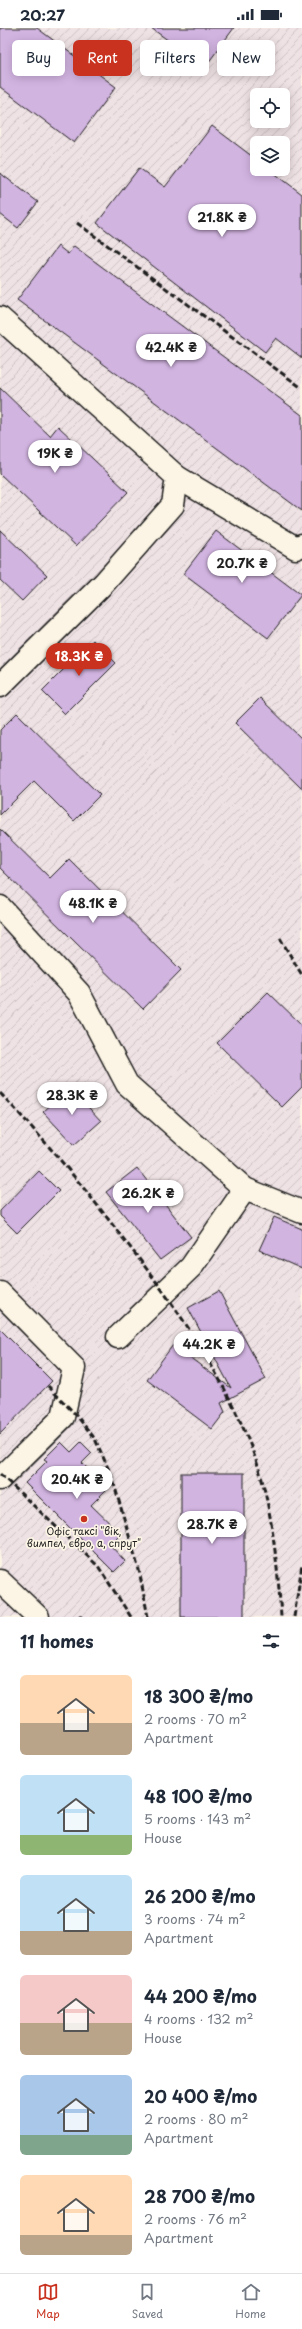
<!DOCTYPE html>
<meta charset="utf-8">
<style>
body{margin:0;font-family:"Playpen Sans",sans-serif;background:#f2f2f3;color:#1f2937;height:100vh;display:flex;flex-direction:column;font-size:15px;white-space:nowrap}
*{box-sizing:border-box;margin:0}
p{font-size:13px;color:#747a83}
.icon{flex:none;width:22px;height:22px;fill:none;stroke:currentColor;stroke-width:2;stroke-linecap:round;stroke-linejoin:round}
.map{position:relative;height:1589px;overflow:hidden}
.drawer{display:flex;flex-direction:column;background:#fff;flex:1}
.drawer>*{flex:none}
.guide{position:absolute;left:12px;top:12px;width:278px;height:36px;display:flex;gap:8px}
.tools{position:absolute;left:250px;top:60px;display:grid;gap:8px}
.tools a{display:grid;place-items:center;width:40px;height:40px;border-radius:6px;background:#fff;box-shadow:0 2px 10px #0003;font-size:20px}
.price{position:absolute;translate:-50% -34px;padding:0 9px;border-radius:14px;background:#fff;color:#222;font-size:13px;line-height:26px;filter:drop-shadow(0 1px 2px #0008)}
.price::after{content:'';position:absolute;left:50%;top:24px;width:12px;height:9px;margin-left:-6px;background:inherit;clip-path:polygon(0 0,100% 0,50% 100%)}
.price.selected{background:#c8321e;color:#fff}
ul{padding:0;list-style:none}
li{display:flex;align-items:center;gap:12px;height:100px;padding:0 20px}
li span{display:grid;place-items:center;flex:none;width:112px;height:80px;border-radius:6px;color:#555}
li>.icon{margin-inline-start:auto}
span .icon{width:48px;height:48px;fill:#fffc;stroke-width:1}
li b{font-size:17px}
h2{display:flex;justify-content:space-between;align-items:center;height:48px;padding:0 20px;font-size:17px}
.tag{padding:0 14px;border-radius:6px;background:#fff;box-shadow:0 2px 10px #0003;font-size:14px;line-height:36px}
.tag.selected{background:#c8321e;color:#fff}
.status{display:flex;justify-content:space-between;align-items:center;height:28px;padding:0 20px;background:#fff;direction:ltr}
.status svg{height:11px;fill:currentColor}
.dock{display:flex;justify-content:space-around;align-items:center;height:56px;border-top:1px solid #e0e1e3;background:#fff;font-size:11px;color:#747a83}
.dock a{display:grid;justify-items:center;gap:2px}
.dock .selected{color:#c8321e}
.map>svg:first-child{display:block}
.industrial{fill:url(#industrial-furrows);fill-rule:evenodd}
.building{fill:#d2b4e1;stroke:#1c1c1c}
.lines{fill:none;stroke-linecap:round;stroke-linejoin:round}
.minor-casing{stroke:#1c1c1c;stroke-width:25}
.minor{stroke:#fcf5e5;stroke-width:22}
.rail{stroke:#1c1c1c;stroke-width:3;stroke-dasharray:6 3;stroke-linecap:butt}
.poi-dot{fill:#c8321e;stroke:#fcf5e5;stroke-width:1.5}
.labels{text-anchor:middle;stroke-width:3.5;stroke-linejoin:round;paint-order:stroke}
.poi-label{font-size:10px;fill:#1c1c1c;stroke:#fcf5e5}
</style>
<div class="status"><b>20:27</b><svg viewBox="0 0 49 12"><path d="M0 12V9h3v3zM5 12V6h3v6zM10 12V3h3v9zM15 12V0h3v12zM26 1h20v11H26zM47 4h2v5h-2z"/></svg></div>
<div class="map">
<svg width="302" height="1589" viewBox="0 0 302 1589">
<defs>
<pattern id="industrial-furrows" width="10" height="10" patternUnits="userSpaceOnUse"><rect width="10" height="10" fill="#efe2e4"/><path d="M-1 1l2-2M0 10L10 0M9 11l2-2" fill="none" stroke="#ccc1c3"/></pattern>
</defs>
<rect width="100%" height="100%" fill="#fcf5e5"/>
<filter id="ink" filterUnits="userSpaceOnUse"><feTurbulence type="fractalNoise" baseFrequency=".025" numOctaves="2"/><feDisplacementMap in="SourceGraphic" scale="8" xChannelSelector="R" yChannelSelector="G"/><feConvolveMatrix kernelMatrix="1 2 1 2 8 2 1 2 1" color-interpolation-filters="sRGB"/></filter>
<g filter="url(#ink)">
<!-- industrial -->
<path class="industrial" d="M0,0h302v1589h-302zM257,67h26v26h-26zM257,115h26v26h-26z"/>
<!-- building -->
<g class="building">
<polygon points="0,0 37,0 116,59 74,115 0,59"/>
<polygon points="151,0 234,0 205,39"/>
<polygon points="212,98 257,132 257,141 269,141 302,166 302,330 276,310 265,324 97,195 139,140 165,159"/>
<polygon points="0,145 38,174 18,200 0,186"/>
<polygon points="58,218 68,226 74,218 302,387 302,483 17,272"/>
<polygon points="0,360 50,408 58,398 128,464 76,518 0,446"/>
<polygon points="0,502 47,547 22,573 0,552"/>
<polygon points="216,503 301,567 268,610 183,546"/>
<polygon points="93,612 116,635 65,686 42,663"/>
<polygon points="260,670 302,711 302,761 235,695"/>
<polygon points="17,685 100,767 74,793 34,753 0,787 0,702"/>
<polygon points="0,801 50,850 69,831 181,942 143,981 0,840"/>
<polygon points="268,964 302,997 302,1059 282,1079 217,1015"/>
<polygon points="70,1059 101,1093 74,1117 43,1084"/>
<polygon points="137,1140 191,1209 160,1232 106,1164"/>
<polygon points="39,1143 59,1163 17,1205 0,1188 0,1183"/>
<polygon points="274,1189 302,1201 302,1241 259,1222"/>
<polygon points="219,1263 266,1351 221,1375 225,1384 212,1401 147,1352 173,1317 231,1360 188,1280"/>
<polygon points="0,1301 52,1353 0,1406"/>
<polygon points="61,1414 71,1424 81,1414 92,1425 82,1435 108,1460 91,1477 121,1506 110,1517 125,1533 114,1544 25,1455 47,1433 44,1431"/>
<rect x="181" y="1445" width="63" height="144"/>
</g>
<g class="lines">
<defs>
<g id="minor">
<polyline points="0,290 177,449 173,477 104,555 0,658"/>
<polyline points="177,449 296,520 302,517"/>
<polyline points="0,879 79,965 127,1056 245,1161 302,1184"/>
<polyline points="0,1265 74,1340 63,1389 0,1451"/>
<polyline points="118,1309 191,1239 245,1161"/>
<polyline points="0,1553 38,1589"/>
</g>
</defs>
<!-- minor casing -->
<use href="#minor" class="minor-casing"/>
<!-- minor -->
<use href="#minor" class="minor"/>
<!-- rail -->
<g class="rail">
<polyline points="77,195 302,360"/>
<polyline points="280,910 302,947"/>
<path d="M0,1065c41,43 79,88 115,135 57,72 111,147 142,235 15,45 21,107 24,154"/>
<polyline points="48,1358 77,1388 95,1411 112,1449 139,1542 148,1589"/>
<polyline points="0,1446 98,1538 131,1589"/>
<polyline points="79,1587 81,1589"/>
<polyline points="294,1589 302,1537"/>
</g>
</g>
</g>
<!-- markers -->
<circle class="poi-dot" cx="84" cy="1491" r="4"/>
<g class="labels">
<!-- poi labels -->
<g class="poi-label">
<text x="84" y="1507">Офіс таксі "вік,<tspan x="84" dy="12">вимпєл, євро, а, спрут"</tspan></text>
</g>
</g>
</svg>
<div class="tools">
<a><svg class="icon" aria-label="locate" viewBox="0 0 24 24"><circle cx="12" cy="12" r="6"/><path d="M12 2v4M12 18v4M2 12h4M18 12h4"/></svg></a>
<a><svg class="icon" aria-label="layers" viewBox="0 0 24 24"><path d="M12 4l9 5-9 5-9-5zM3 14l9 5 9-5"/></svg></a>
</div>
<b class="price" style="left:222px;top:210px">21.8K ₴</b>
<b class="price" style="left:171px;top:340px">42.4K ₴</b>
<b class="price" style="left:55px;top:446px">19K ₴</b>
<b class="price" style="left:242px;top:556px">20.7K ₴</b>
<b class="price selected" style="left:79px;top:649px">18.3K ₴</b>
<b class="price" style="left:93px;top:896px">48.1K ₴</b>
<b class="price" style="left:72px;top:1088px">28.3K ₴</b>
<b class="price" style="left:148px;top:1186px">26.2K ₴</b>
<b class="price" style="left:209px;top:1337px">44.2K ₴</b>
<b class="price" style="left:77px;top:1472px">20.4K ₴</b>
<b class="price" style="left:212px;top:1517px">28.7K ₴</b>
<div class="guide">
<a class="tag">Buy</a>
<a class="tag selected">Rent</a>
<a class="tag">Filters</a>
<a class="tag">New</a>
</div>
</div>
<section class="drawer">
<h2>11 homes<svg class="icon" aria-label="filters" viewBox="0 0 24 24"><path d="M4 7h16M4 17h16"/><circle cx="9" cy="7" r="2"/><circle cx="15" cy="17" r="2"/></svg></h2>
<ul>
<li><span style="background:linear-gradient(#ffd9b3 60%,#b9a48a 0)"><svg class="icon" aria-label="home" viewBox="0 0 24 24"><path d="M3 11l9-7 9 7M6 9v11h12V9"/></svg></span><div><b>18 300 ₴/mo</b><p>2 rooms · 70 m²</p><p>Apartment</p></div></li>
<li><span style="background:linear-gradient(#bfe0f5 75%,#8fb573 0)"><svg class="icon" aria-label="home" viewBox="0 0 24 24"><path d="M3 11l9-7 9 7M6 9v11h12V9"/></svg></span><div><b>48 100 ₴/mo</b><p>5 rooms · 143 m²</p><p>House</p></div></li>
<li><span style="background:linear-gradient(#bfe0f5 70%,#b9a48a 0)"><svg class="icon" aria-label="home" viewBox="0 0 24 24"><path d="M3 11l9-7 9 7M6 9v11h12V9"/></svg></span><div><b>26 200 ₴/mo</b><p>3 rooms · 74 m²</p><p>Apartment</p></div></li>
<li><span style="background:linear-gradient(#f6c9c9 60%,#b9a48a 0)"><svg class="icon" aria-label="home" viewBox="0 0 24 24"><path d="M3 11l9-7 9 7M6 9v11h12V9"/></svg></span><div><b>44 200 ₴/mo</b><p>4 rooms · 132 m²</p><p>House</p></div></li>
<li><span style="background:linear-gradient(#a9c7e8 75%,#7fa58c 0)"><svg class="icon" aria-label="home" viewBox="0 0 24 24"><path d="M3 11l9-7 9 7M6 9v11h12V9"/></svg></span><div><b>20 400 ₴/mo</b><p>2 rooms · 80 m²</p><p>Apartment</p></div></li>
<li><span style="background:linear-gradient(#ffd9b3 75%,#b9a48a 0)"><svg class="icon" aria-label="home" viewBox="0 0 24 24"><path d="M3 11l9-7 9 7M6 9v11h12V9"/></svg></span><div><b>28 700 ₴/mo</b><p>2 rooms · 76 m²</p><p>Apartment</p></div></li>
</ul>
</section>
<nav class="dock">
<a class="selected"><svg class="icon" aria-label="map" viewBox="0 0 24 24"><path d="M3 6l6-2 6 2 6-2v14l-6 2-6-2-6 2zM9 4v14M15 6v14"/></svg>Map</a>
<a><svg class="icon" aria-label="saved" viewBox="0 0 24 24"><path d="M7 4h10v16l-5-4-5 4z"/></svg>Saved</a>
<a><svg class="icon" aria-label="home" viewBox="0 0 24 24"><path d="M3 11l9-7 9 7M6 9v11h12V9"/></svg>Home</a>
</nav>
